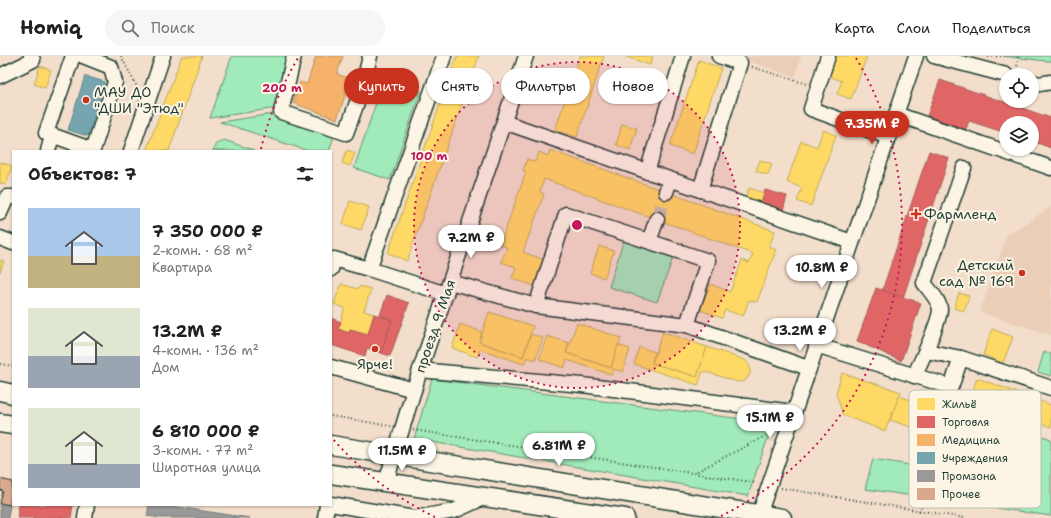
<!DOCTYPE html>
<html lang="ru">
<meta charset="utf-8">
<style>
body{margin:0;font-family:"Shantell Sans",sans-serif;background:#f6f6f6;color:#202124;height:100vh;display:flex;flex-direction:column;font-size:15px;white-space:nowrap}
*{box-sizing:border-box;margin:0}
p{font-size:13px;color:#757577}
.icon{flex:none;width:22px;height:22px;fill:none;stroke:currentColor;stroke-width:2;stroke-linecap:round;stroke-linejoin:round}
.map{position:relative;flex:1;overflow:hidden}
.sheet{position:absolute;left:12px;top:94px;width:320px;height:356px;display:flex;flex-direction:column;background:#fff;border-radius:0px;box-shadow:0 1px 3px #0004}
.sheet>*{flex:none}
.guide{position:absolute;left:344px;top:12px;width:380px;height:36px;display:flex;gap:8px}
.buttons{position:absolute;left:999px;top:12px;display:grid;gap:8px}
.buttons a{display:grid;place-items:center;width:40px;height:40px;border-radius:50%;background:#fff;box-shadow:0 1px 3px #0004;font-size:20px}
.price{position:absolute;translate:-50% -34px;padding:0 9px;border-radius:14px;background:#fff;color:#222;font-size:13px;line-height:26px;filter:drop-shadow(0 1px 2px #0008)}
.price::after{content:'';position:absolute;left:50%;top:24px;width:12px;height:9px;margin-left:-6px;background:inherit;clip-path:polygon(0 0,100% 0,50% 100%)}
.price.active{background:#c8321e;color:#fff}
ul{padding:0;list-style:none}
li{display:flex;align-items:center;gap:12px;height:100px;padding:0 16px}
li span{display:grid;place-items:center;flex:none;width:112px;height:80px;border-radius:0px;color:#555}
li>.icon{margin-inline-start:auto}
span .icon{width:48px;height:48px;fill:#fffc;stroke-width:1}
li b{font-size:17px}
h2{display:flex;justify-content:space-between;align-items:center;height:48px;padding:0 16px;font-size:17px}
.chip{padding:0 14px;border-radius:18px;background:#fff;box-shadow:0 1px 3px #0004;font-size:14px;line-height:36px}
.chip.active{background:#c8321e;color:#fff}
header{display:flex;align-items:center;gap:24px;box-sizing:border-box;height:56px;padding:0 20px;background:#fff;border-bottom:1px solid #e0e0e0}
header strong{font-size:19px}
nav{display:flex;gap:22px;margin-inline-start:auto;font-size:14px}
.search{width:280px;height:36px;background:#f6f6f6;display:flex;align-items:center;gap:10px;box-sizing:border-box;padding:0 14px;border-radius:22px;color:#757577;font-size:15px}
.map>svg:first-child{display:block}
.built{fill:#ebceb8}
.green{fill:#a1eab9;stroke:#609476}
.homes{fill:#ffd966;stroke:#bcaa57}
.shops{fill:#e06666;stroke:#a65a57}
.health{fill:#f6b26b;stroke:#b68f5a}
.public{fill:#76a5af;stroke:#5c868a}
.industry{fill:#999;stroke:#747d7b}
.building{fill:#daa98d;stroke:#1f3d34}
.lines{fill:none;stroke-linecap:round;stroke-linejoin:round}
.minor-tunnel{stroke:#c8bead;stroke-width:14;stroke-dasharray:14 7;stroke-linecap:butt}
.minor-casing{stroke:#1f3d34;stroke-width:17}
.major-casing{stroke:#1f3d34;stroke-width:21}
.path{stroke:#1f3d34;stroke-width:2;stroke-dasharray:1 3;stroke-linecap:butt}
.minor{stroke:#fcf5e5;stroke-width:14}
.major{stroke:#fcf5e5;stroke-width:18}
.ring{fill:none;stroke:#c2185b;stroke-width:2;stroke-dasharray:2 4}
.poi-dot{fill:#c8321e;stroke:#fcf5e5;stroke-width:1.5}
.labels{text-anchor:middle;stroke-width:4;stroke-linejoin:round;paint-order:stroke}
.poi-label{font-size:14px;fill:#1f3d34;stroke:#fcf5e5;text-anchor:start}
.street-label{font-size:14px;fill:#1f3d34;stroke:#fcf5e5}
.key{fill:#fcf5e5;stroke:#babeb0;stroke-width:1}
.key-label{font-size:11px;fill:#1f3d34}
.centre{fill:#c2185b;stroke:#fcf5e5;stroke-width:2}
.ring-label{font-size:12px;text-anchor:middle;font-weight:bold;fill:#c2185b;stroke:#fcf5e5;stroke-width:4;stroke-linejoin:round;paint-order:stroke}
</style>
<header>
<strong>Homiq</strong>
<div class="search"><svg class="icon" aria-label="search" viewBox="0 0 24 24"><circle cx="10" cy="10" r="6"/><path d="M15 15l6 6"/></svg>Поиск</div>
<nav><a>Карта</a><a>Слои</a><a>Поделиться</a></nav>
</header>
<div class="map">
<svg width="1051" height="462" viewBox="0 0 1051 462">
<rect width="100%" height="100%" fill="#f2decb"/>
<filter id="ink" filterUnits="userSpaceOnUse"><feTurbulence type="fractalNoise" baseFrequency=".025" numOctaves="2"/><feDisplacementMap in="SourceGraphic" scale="8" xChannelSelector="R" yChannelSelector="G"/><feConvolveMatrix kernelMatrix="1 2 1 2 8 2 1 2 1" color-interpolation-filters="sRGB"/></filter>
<g filter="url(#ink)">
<!-- built -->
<g class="built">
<polygon points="740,0 801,0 795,21 739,2"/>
<polygon points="1051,151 1051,279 980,256 1007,179"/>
</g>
<!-- green -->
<g class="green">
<polygon points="232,0 289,0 277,52 210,62"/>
<polygon points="1003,0 1051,0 1051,5 1046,5"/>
<polygon points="384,23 421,35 390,124 354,112"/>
<polygon points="273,58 334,80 329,95 308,95 220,66"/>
<polygon points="224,84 253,94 253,95 213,95 216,87"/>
<polygon points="624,183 674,199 657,246 609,231"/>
<polygon points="1044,296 1051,298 1051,320 1038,316"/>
<polygon points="432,323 773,367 748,440 414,383"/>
<polygon points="968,355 1051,383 1051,460 865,433 873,403 946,415"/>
</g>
<!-- homes -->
<g class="homes">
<polygon points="182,0 202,0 169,95 146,95"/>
<polygon points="457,0 479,0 407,205 388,197"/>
<polygon points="580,0 604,0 577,81 555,74"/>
<polygon points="624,0 653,0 650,9"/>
<polygon points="835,0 867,0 851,43 837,38 842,25 828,20"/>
<polygon points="699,4 721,12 693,98 670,90"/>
<polygon points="40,10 51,14 45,32 34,28"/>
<polygon points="622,68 637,72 630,94 616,89"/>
<polygon points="823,74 836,79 811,150 797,145 802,132 787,126 801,85 817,91"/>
<polygon points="347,94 355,97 350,110 342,107"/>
<polygon points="550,94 775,175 769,191 776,194 757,246 749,244 743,260 725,254 722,262 700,254 710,228 730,236 742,204 749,207 753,198 544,123 540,136 544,138 523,196 547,205 537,231 512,222 516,211 501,206 507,191 500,189 526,116 523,115 527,103 535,106 539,96 548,100"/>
<polygon points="760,104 772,108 768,119 756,115"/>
<polygon points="0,106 12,110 6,129 0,127"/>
<polygon points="749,132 764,137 761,148 745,144"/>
<polygon points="350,145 369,151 361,174 343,168"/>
<polygon points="599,190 614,195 604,222 590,217"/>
<polygon points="0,204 4,205 0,216"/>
<polygon points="341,228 358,233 360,230 371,233 364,255 374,258 368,278 350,273 349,277 338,273 345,252 334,248"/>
<polygon points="959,237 969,240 964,255 954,252"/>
<polygon points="489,256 533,270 523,301 479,286"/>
<polygon points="577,267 621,282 611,312 566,297"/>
<polygon points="460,268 482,276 479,286 523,301 531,278 543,282 535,304 527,301 524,308 480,293 477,301 452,292"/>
<polygon points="992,273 1013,281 1003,307 983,299"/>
<polygon points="663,276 707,291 697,321 652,307"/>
<polygon points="547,280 569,287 566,297 611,312 618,289 630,293 623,316 614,313 612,319 567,304 564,312 539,303"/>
<polygon points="639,291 655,296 652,307 697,321 707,291 745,304 750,310 750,318 745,325 738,326 703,315 698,329 634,308"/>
<polygon points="842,317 901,336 885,375 843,359 836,337"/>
<polygon points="977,322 1051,349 1051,371 970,343"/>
<polygon points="899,340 954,359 946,383 890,364"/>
</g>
<!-- shops -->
<g class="shops">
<polygon points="940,24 1051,62 1051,92 1032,85 1032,67 1006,67 1006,77 969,65 966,73 927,60"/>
<polygon points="929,95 949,102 903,242 882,235"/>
<polygon points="765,134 787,140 783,155 761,148"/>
<polygon points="876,232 921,247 901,305 857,285"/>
<polygon points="387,239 409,247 390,300 381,297 392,264 380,259"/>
<polygon points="374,258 392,264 381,297 367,292 365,300 331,289 331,262 341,266 338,273 349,277 350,273 368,278"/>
<polygon points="19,449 73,449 71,462 17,462"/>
</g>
<!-- health -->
<polygon class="health" points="316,0 343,0 337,18 351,23 337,63 293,47 300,26 307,28"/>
<!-- public -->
<polygon class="public" points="85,20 105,26 88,80 68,74"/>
<!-- industry -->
<g class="industry">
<polygon points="0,447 10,449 8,462 0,462"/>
<polygon points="149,449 164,449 250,462 161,462 147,460"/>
</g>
<!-- building -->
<polygon class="building" points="0,423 13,426 10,449 0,447 3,435 0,434"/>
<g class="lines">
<!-- minor-tunnel -->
<polyline class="minor-tunnel" points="657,163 666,136"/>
<defs>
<g id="minor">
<polyline points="73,0 46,77 93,94 115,26 111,11 83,0"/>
<polyline points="294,0 281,56 346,77 363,30 370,0"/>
<polyline points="444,0 369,213 446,238"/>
<polyline points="828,0 811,53 888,81"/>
<polyline points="934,0 1006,19"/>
<polyline points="0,20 33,4 31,0"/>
<polyline points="1032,26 1039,28 1051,26"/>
<polyline points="896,58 1051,112"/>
<polyline points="504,66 852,186"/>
<polyline points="48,95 52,80"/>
<polyline points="131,95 163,0"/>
<polyline points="647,116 683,0"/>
<polyline points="700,134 740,7 719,0"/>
<polyline points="666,136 670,124"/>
<polyline points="0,157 7,141 13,141"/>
<polyline points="0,182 13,187"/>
<polyline points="649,185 657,163"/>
<polyline points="331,213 334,203 369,213"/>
<polyline points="450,226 536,250 687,269 808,312"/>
<polyline points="536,250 566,158 708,205 687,269"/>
<polyline points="816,289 951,331 961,302 1051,332"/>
<polyline points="926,295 961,302"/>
<polyline points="331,311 414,334"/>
<polyline points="420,314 582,329 793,356"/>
<path d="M914,320c6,-12 26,-55 26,-67 -1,-9 -11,-19 -16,-26l40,-115"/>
<polyline points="386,426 420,314 526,0"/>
<polyline points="331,448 414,462 454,455 485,441"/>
<polyline points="85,462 87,449"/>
<polyline points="325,462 327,449"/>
<polyline points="758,462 916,0"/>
</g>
<g id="major">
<polyline points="0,335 13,338"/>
<polyline points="0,367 13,369"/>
<polyline points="331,389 782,462"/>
<polyline points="331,418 625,462"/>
</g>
</defs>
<!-- minor casing -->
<use href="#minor" class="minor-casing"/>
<!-- major casing -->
<use href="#major" class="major-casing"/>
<!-- path -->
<g class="path">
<polyline points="121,0 138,33"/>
<polyline points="988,1 1001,0"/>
<polyline points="752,11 807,28"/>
<polyline points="1017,14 1018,0"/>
<polyline points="0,308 13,310"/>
<polyline points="331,360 391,370"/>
<polyline points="413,374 757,427"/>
<polyline points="694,417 773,376"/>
<polyline points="781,432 965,462"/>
<polyline points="919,455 947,389 961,348 957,341"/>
</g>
<!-- minor -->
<use href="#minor" class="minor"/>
<!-- major -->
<use href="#major" class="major"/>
</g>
</g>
<!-- distance rings -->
<circle cx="577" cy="169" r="163" fill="#c2185b" fill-opacity=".12"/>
<g class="ring">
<circle cx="577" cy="169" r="163"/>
<path d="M435 461A325 325 0 0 1 332 382M261 93A325 325 0 0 1 298 2M856 2A325 325 0 0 1 719 461"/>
</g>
<!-- markers -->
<g class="poi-dot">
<circle cx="86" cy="44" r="4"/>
<path d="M914 152h4v4h4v4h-4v4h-4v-4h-4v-4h4z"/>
<circle cx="1022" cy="217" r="4"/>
<circle cx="375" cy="293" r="4"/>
</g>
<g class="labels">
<!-- poi labels -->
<g class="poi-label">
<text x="94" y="41">МАУ ДО<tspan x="94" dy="16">"ДШИ "Этюд"</tspan></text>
<text x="924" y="163">Фармленд</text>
<text x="1014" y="214" text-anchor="end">Детский<tspan x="1014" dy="16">сад № 169</tspan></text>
<text x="375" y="313" text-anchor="middle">Ярче!</text>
</g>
<!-- street labels -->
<g class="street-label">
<text transform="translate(435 270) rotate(-71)" y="5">проезд 9 Мая</text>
</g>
</g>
<!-- legend -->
<rect x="909" y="334" width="132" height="118" rx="6" class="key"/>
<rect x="917" y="342" width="18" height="12" fill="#ffd966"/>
<rect x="917" y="360" width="18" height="12" fill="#e06666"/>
<rect x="917" y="378" width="18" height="12" fill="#f6b26b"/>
<rect x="917" y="396" width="18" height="12" fill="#76a5af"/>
<rect x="917" y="414" width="18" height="12" fill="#999"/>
<rect x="917" y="432" width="18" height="12" fill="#daa98d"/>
<g class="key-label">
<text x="942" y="352">Жильё</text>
<text x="942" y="370">Торговля</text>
<text x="942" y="388">Медицина</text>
<text x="942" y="406">Учреждения</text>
<text x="942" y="424">Промзона</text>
<text x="942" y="442">Прочее</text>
</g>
<circle cx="577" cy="169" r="6" class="centre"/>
<g class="ring-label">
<text x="282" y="36">200 m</text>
<text x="429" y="104">100 m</text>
</g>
</svg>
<div class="buttons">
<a><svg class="icon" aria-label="locate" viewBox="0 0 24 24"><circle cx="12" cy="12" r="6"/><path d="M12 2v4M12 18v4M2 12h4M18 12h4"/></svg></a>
<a><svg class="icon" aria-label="layers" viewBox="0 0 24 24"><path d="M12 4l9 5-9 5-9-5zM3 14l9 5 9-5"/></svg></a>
</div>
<b class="price active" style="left:872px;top:89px">7.35M ₽</b>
<b class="price" style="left:471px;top:203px">7.2M ₽</b>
<b class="price" style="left:822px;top:233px">10.8M ₽</b>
<b class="price" style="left:800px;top:296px">13.2M ₽</b>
<b class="price" style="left:770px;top:383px">15.1M ₽</b>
<b class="price" style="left:559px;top:411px">6.81M ₽</b>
<b class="price" style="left:402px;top:416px">11.5M ₽</b>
<div class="guide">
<a class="chip active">Купить</a>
<a class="chip">Снять</a>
<a class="chip">Фильтры</a>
<a class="chip">Новое</a>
</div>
<section class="sheet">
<h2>Объектов: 7<svg class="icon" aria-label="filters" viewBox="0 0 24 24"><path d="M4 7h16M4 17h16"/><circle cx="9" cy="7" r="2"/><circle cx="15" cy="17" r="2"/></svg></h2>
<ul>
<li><span style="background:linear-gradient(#a9c7e8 60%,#c2b280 0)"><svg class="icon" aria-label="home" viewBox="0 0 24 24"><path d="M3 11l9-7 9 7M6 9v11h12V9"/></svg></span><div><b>7 350 000 ₽</b><p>2-комн. · 68 m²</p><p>Квартира</p></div></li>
<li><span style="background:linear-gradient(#dfe7d0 60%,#9aa5b1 0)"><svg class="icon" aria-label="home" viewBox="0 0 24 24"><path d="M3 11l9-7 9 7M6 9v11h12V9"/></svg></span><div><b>13.2M ₽</b><p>4-комн. · 136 m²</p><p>Дом</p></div></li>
<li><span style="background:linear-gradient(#dfe7d0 70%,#9aa5b1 0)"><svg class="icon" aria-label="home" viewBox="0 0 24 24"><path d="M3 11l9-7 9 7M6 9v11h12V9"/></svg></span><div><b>6 810 000 ₽</b><p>3-комн. · 77 m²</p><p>Широтная улица</p></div></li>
</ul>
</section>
</div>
